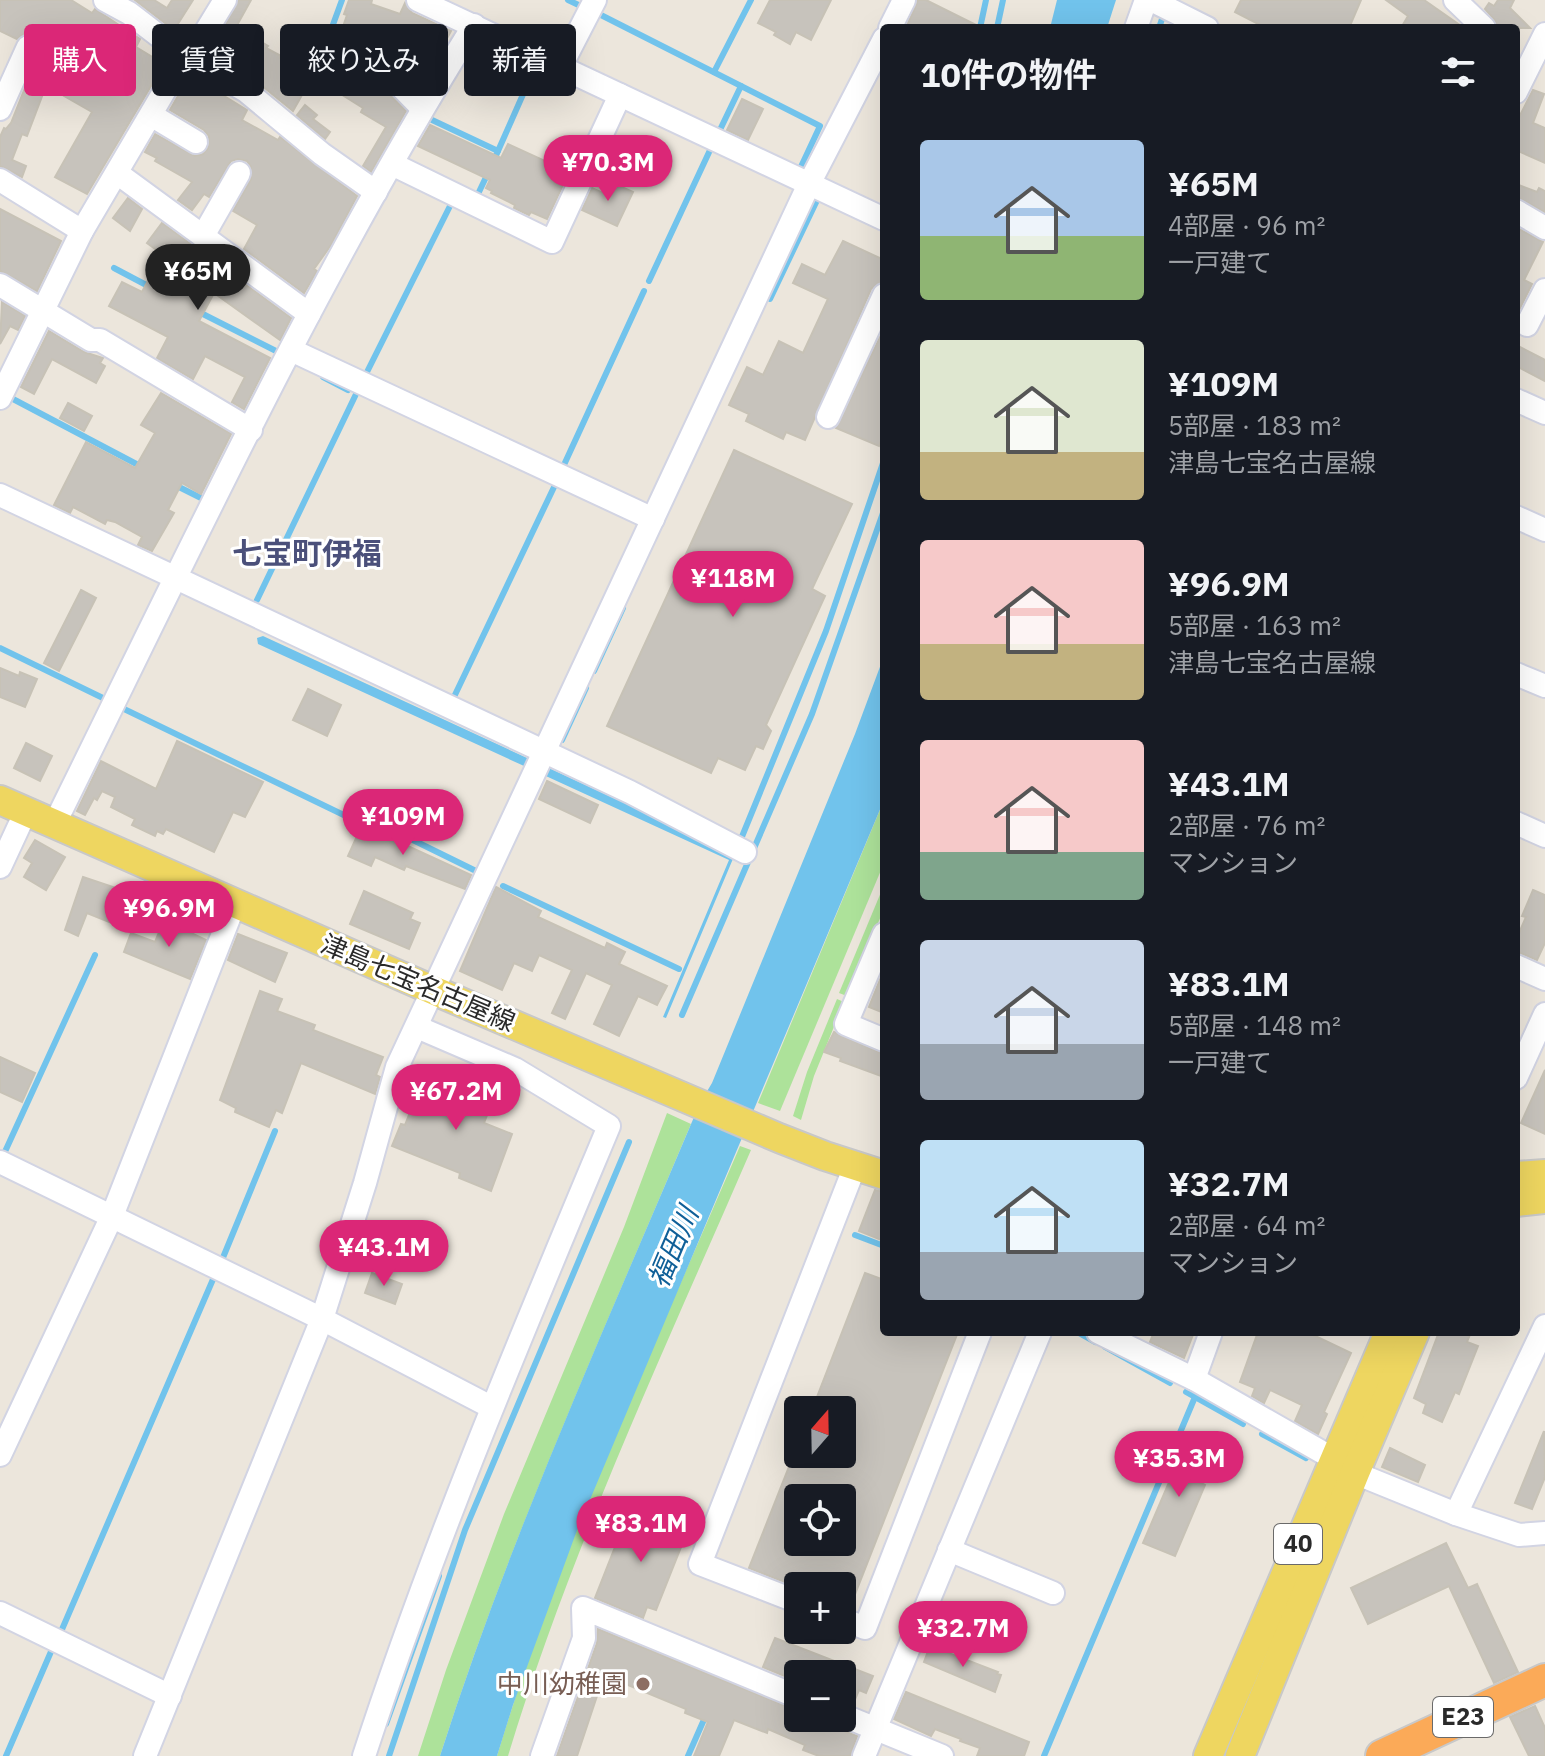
<!DOCTYPE html>
<html lang="ja">
<meta charset="utf-8">
<style>
body{margin:0;font-family:"IBM Plex Sans","Noto Sans JP",sans-serif;background:#242831;color:#f1f3f6;height:100vh;display:flex;flex-direction:column;font-size:30px;white-space:nowrap}
*{box-sizing:border-box;margin:0}
p{font-size:26px;color:#9ea1a6}
.icon{flex:none;width:44px;height:44px;fill:none;stroke:currentColor;stroke-width:2;stroke-linecap:round;stroke-linejoin:round}
.map{position:relative;flex:1;overflow:hidden}
.panel{position:absolute;left:880px;top:24px;width:640px;height:1312px;display:flex;flex-direction:column;background:#171b24;border-radius:8px;box-shadow:0 8px 32px #0002}
.panel>*{flex:none}
.top-card{position:absolute;left:24px;top:24px;width:736px;height:72px;display:flex;gap:16px}
.needle{width:52px;rotate:20deg}
.buttons{position:absolute;left:784px;top:1396px;display:grid;gap:16px}
.buttons a{display:grid;place-items:center;width:72px;height:72px;border-radius:8px;background:#171b24;box-shadow:0 8px 32px #0002;font-size:40px}
.price{position:absolute;translate:-50% -68px;padding:0 18px;border-radius:28px;background:#db2777;color:#fff;font-size:26px;line-height:52px;filter:drop-shadow(0 2px 4px #0008)}
.price::after{content:'';position:absolute;left:50%;top:48px;width:24px;height:18px;margin-left:-12px;background:inherit;clip-path:polygon(0 0,100% 0,50% 100%)}
.price.on{background:#222;color:#fff}
ul{padding:0;list-style:none}
li{display:flex;align-items:center;gap:24px;height:200px;padding:0 40px}
li span{display:grid;place-items:center;flex:none;width:224px;height:160px;border-radius:8px;color:#555}
li>.icon{margin-inline-start:auto}
span .icon{width:96px;height:96px;fill:#fffc;stroke-width:1}
li b{font-size:34px}
h2{display:flex;justify-content:space-between;align-items:center;height:96px;padding:0 40px;font-size:34px}
.tag{padding:0 28px;border-radius:8px;background:#171b24;box-shadow:0 8px 32px #0002;font-size:28px;line-height:72px}
.tag.on{background:#db2777;color:#fff}
.map>svg:first-child{display:block}
.green{fill:#ade29a}
.water{fill:#71c3ec}
.lines{fill:none;stroke-linecap:round;stroke-linejoin:round}
.stream{stroke:#71c3ec;stroke-width:6}
.building{fill:#c7c3bc;stroke:#c7c2b6;stroke-width:2;fill-rule:evenodd}
.minor-casing{stroke:#d2d4e3;stroke-width:26}
.major-casing{stroke:#c8c8c8;stroke-width:32}
.highway-casing{stroke:#c8c8c8;stroke-width:36}
.minor{stroke:#fff;stroke-width:22}
.major{stroke:#eed660;stroke-width:28}
.highway{stroke:#fbaa58;stroke-width:32}
.education-dot{fill:#8d6e63;stroke:#fff;stroke-width:3}
.labels{text-anchor:middle;stroke-width:6;stroke-linejoin:round;paint-order:stroke}
.shield{fill:#fff;stroke:#6a6a6a;stroke-width:2}
.shield-label{font-size:24px;font-weight:bold;fill:#2a2a2a}
.street-label{font-size:26px;fill:#2a2a2a;stroke:#fff}
.education-label{font-size:26px;fill:#785e54;stroke:#fff;text-anchor:end}
.water-label{font-size:28px;font-style:italic;fill:#106098;stroke:#fff}
.quarter-label{font-size:30px;font-weight:bold;fill:#4b507a;stroke:#fff}
</style>
<div class="map">
<svg width="1545" height="1756" viewBox="0 0 1545 1756">
<rect width="100%" height="100%" fill="#ece6dc"/>
<!-- green -->
<g class="green">
<polygon points="884,800 884,863 780,1111 758,1103"/>
<polygon points="884,885 884,909 847,996 839,993"/>
<polygon points="837,999 844,1002 814,1076 801,1120 793,1116 807,1072"/>
<path d="M667,1113l24,11c-88,209 -182,416 -251,632h-22l28,-86 58,-156 120,-287z"/>
<path d="M740,1146l11,4c-86,199 -180,398 -243,606h-11c63,-209 157,-409 243,-610z"/>
</g>
<!-- water -->
<g class="water">
<polygon points="1057,0 1116,0 1107,28 1050,28"/>
<polygon points="263,636 735,854 666,1018 663,1017 729,860 258,644 257,638"/>
<path d="M884,656v144l-308,733 -63,172 -16,51h-57c71,-223 169,-437 260,-653l12,-20 143,-349z"/>
</g>
<g class="lines">
<!-- stream -->
<g class="stream">
<polyline points="342,0 331,30 343,41"/>
<polyline points="568,0 587,9"/>
<polyline points="597,13 820,126 799,171"/>
<polyline points="980,28 986,0"/>
<polyline points="997,28 1003,0"/>
<polyline points="1159,28 1163,16"/>
<polyline points="714,72 751,0"/>
<polyline points="430,119 498,151"/>
<polyline points="718,134 741,86"/>
<polyline points="494,160 536,65 541,68"/>
<polyline points="478,194 488,173"/>
<polyline points="114,268 150,287"/>
<polyline points="649,281 711,148"/>
<polyline points="770,299 820,194"/>
<polyline points="195,310 278,352"/>
<polyline points="365,376 451,204"/>
<polyline points="323,377 348,390"/>
<polyline points="13,399 144,468"/>
<polyline points="563,467 644,291"/>
<polyline points="175,485 205,500"/>
<polyline points="257,600 358,390"/>
<polyline points="0,648 105,699"/>
<polyline points="594,671 623,608"/>
<polyline points="453,699 555,485"/>
<polyline points="122,708 352,819 366,817 476,871"/>
<polyline points="562,740 586,688"/>
<polyline points="741,839 826,631 884,460"/>
<polyline points="503,886 679,969"/>
<polyline points="682,1015 812,714 884,510"/>
<polyline points="3,1156 95,955"/>
<polyline points="855,1235 884,1246"/>
<polyline points="222,1260 275,1131"/>
<polyline points="1077,1332 1095,1342"/>
<polyline points="1105,1347 1170,1383"/>
<polyline points="1186,1392 1243,1424"/>
<polyline points="1262,1434 1306,1458"/>
<polyline points="60,1634 214,1277"/>
<polyline points="386,1724 439,1576"/>
<polyline points="6,1756 53,1647"/>
<polyline points="389,1756 465,1530 629,1142"/>
<polyline points="688,1756 706,1715"/>
<polyline points="1044,1756 1195,1397"/>
</g>
</g>
<!-- building -->
<g class="building">
<polygon points="0,0 71,0 92,13 95,9 140,39 136,47 164,64 87,194 55,177 92,112 64,96 79,70 93,78 108,51 68,28 27,136 22,134 12,160 26,166 22,177 0,166 0,137 4,128 6,129 11,123 42,45 33,34 26,33 17,39 0,31"/>
<polygon points="135,0 154,0 167,8 172,0 193,0 174,30"/>
<polygon points="239,0 251,0 236,27 268,46 266,48 281,56 280,58 312,77 293,111 255,80 209,53"/>
<polygon points="349,0 372,0 371,4 400,14 405,3 412,13 451,31 421,86 378,46 370,46 361,55 360,62 364,69 406,111 371,172 363,166 386,127 361,112 363,108 312,76 330,47 335,50 347,15 344,14"/>
<polygon points="770,0 831,0 811,40 796,32 790,44 774,35 776,32 758,23"/>
<polygon points="918,0 926,0 982,28 906,28"/>
<polygon points="1241,0 1361,0 1349,28 1266,28 1235,12"/>
<polygon points="1386,0 1424,0 1464,28 1401,28 1408,16"/>
<polygon points="1498,0 1514,0 1510,8 1530,28 1498,28 1494,19 1485,9 1489,3 1494,6"/>
<polygon points="190,75 247,110 242,120 278,140 280,137 357,196 331,245 314,269 317,271 304,293 244,249 257,225 233,211 251,179 251,167 247,161 238,159 231,161 209,197 204,194 192,210 178,200 192,182 155,161 157,158 145,152 155,134 195,156 203,154 208,148 209,136 204,130 170,110"/>
<polygon points="1533,90 1544,94 1533,123 1545,128 1545,163 1516,150 1516,123"/>
<polygon points="742,99 763,109 748,140 727,130"/>
<polygon points="305,105 317,115 313,119 330,132 325,139 297,115"/>
<polygon points="430,125 501,158 508,144 569,172 547,219 531,212 529,215 514,208 515,205 491,193 492,191 486,188 490,180 418,146"/>
<polygon points="608,181 633,192 617,226 582,210 592,188 603,193"/>
<polygon points="1516,184 1537,192 1539,188 1545,191 1545,212 1516,197"/>
<polygon points="128,198 142,209 130,231 113,218"/>
<polygon points="0,209 61,241 37,291 0,271"/>
<polygon points="162,223 291,318 280,340 214,293 199,321 270,358 244,409 232,402 245,377 205,356 193,379 157,358 168,337 109,306 122,282 142,292 162,254 147,243"/>
<polygon points="1519,229 1543,242 1524,280 1532,284 1516,316 1516,234"/>
<polygon points="843,241 884,260 884,280 871,289 805,440 786,432 783,439 746,421 749,414 729,405 747,367 763,375 779,341 803,353 828,299 793,283 802,264 825,275"/>
<polygon points="2,302 25,316 18,330 10,326 0,344"/>
<polygon points="884,329 884,434 879,446 836,428"/>
<polygon points="49,331 84,352 103,358 100,363 105,366 96,383 52,359 34,394 21,387"/>
<polygon points="1516,345 1545,360 1545,381 1516,366"/>
<polygon points="161,393 231,434 201,494 182,483 168,510 174,513 152,551 138,545 142,537 115,522 107,520 105,524 73,507 70,513 54,505 86,442 135,468 155,433 141,425"/>
<polygon points="68,403 92,416 84,431 60,418"/>
<polygon points="734,450 852,504 812,589 825,596 766,725 771,731 763,749 756,746 745,770 718,758 711,773 607,726"/>
<polygon points="81,590 96,598 59,671 44,663"/>
<polygon points="0,668 19,676 20,672 37,679 25,707 0,697"/>
<polygon points="308,689 341,705 327,736 293,720"/>
<polygon points="177,741 263,782 245,817 233,812 214,852 166,829 163,834 157,831 155,836 132,825 135,819 111,807 115,797 102,791 97,800 94,798 85,815 77,811 101,761 156,789"/>
<polygon points="26,743 52,756 40,781 14,768"/>
<polygon points="547,781 598,805 590,823 539,799"/>
<polygon points="362,825 471,875 465,889 406,866 404,870 375,857 371,866 348,856"/>
<polygon points="35,840 65,857 46,890 24,877 32,863 24,858"/>
<polygon points="83,877 143,897 129,930 87,913 78,936 65,930"/>
<polygon points="496,887 541,911 538,917 605,948 607,943 625,952 619,964 667,986 657,1005 638,996 619,1036 594,1024 612,985 586,973 565,1019 552,1013 572,970 539,955 532,971 514,963 502,990 460,971"/>
<polygon points="1533,890 1545,895 1545,943 1537,960 1516,951 1516,940 1526,917 1522,916"/>
<polygon points="364,891 413,913 410,919 420,923 409,949 350,924"/>
<polygon points="165,918 192,929 191,933 206,940 190,979 124,952 131,933 155,942"/>
<polygon points="238,934 287,953 275,982 228,960"/>
<polygon points="884,970 884,1013 869,1007"/>
<polygon points="260,991 282,999 277,1011 315,1025 313,1030 383,1057 376,1075 380,1077 375,1094 301,1063 282,1113 276,1110 269,1127 235,1112 236,1108 220,1100"/>
<polygon points="834,1032 884,1054 884,1077 840,1061 841,1058 824,1052"/>
<polygon points="0,1057 35,1073 22,1102 0,1092"/>
<polygon points="1545,1070 1545,1134 1521,1123"/>
<polygon points="438,1072 495,1095 484,1123 512,1134 491,1191 459,1178 460,1173 392,1146 401,1124 405,1125 414,1102 423,1106"/>
<polygon points="875,1190 884,1192 884,1241 859,1231"/>
<polygon points="372,1273 402,1284 395,1304 365,1293"/>
<path d="M865,1273l19,7v52h74l-108,275 -8,-2v-19h-47l-46,-18 45,-114h48v-44h-30zM798,1498h44v44h-44z"/>
<polygon points="1154,1332 1194,1332 1184,1358 1150,1342"/>
<polygon points="1258,1332 1307,1332 1351,1353 1324,1412 1327,1414 1318,1434 1295,1421 1302,1405 1270,1390 1264,1403 1252,1396 1255,1388 1240,1382"/>
<polygon points="1439,1332 1471,1332 1467,1342 1478,1346 1459,1394 1455,1392 1442,1422 1423,1413 1426,1404 1414,1398"/>
<polygon points="1544,1431 1545,1477 1532,1509 1515,1503"/>
<polygon points="1188,1438 1213,1448 1199,1482 1205,1485 1175,1556 1143,1543"/>
<polygon points="1390,1448 1425,1465 1418,1482 1382,1467"/>
<polygon points="630,1509 687,1532 656,1610 647,1607 643,1618 595,1598"/>
<polygon points="1446,1543 1468,1588 1477,1584 1518,1672 1494,1683 1449,1586 1368,1624 1351,1588"/>
<polygon points="598,1629 798,1711 798,1718 828,1718 836,1728 857,1736 850,1756 819,1756 803,1750 805,1745 768,1729 767,1733 734,1720 719,1756 694,1756 708,1722 685,1713 686,1709 604,1675 577,1756 557,1756 597,1643"/>
<polygon points="775,1638 873,1676 866,1693 859,1690 853,1704 842,1701 842,1674 798,1674 798,1678 788,1674 787,1677 763,1667"/>
<polygon points="930,1646 998,1672 997,1674 1001,1675 995,1692 924,1662"/>
<polygon points="906,1692 1029,1742 1024,1756 977,1756 980,1748 960,1741 961,1739 935,1729 931,1736 894,1719"/>
<polygon points="1535,1706 1545,1728 1545,1756 1529,1756 1510,1717"/>
</g>
<g class="lines">
<defs>
<g id="minor">
<polyline points="105,0 129,13 185,56 246,91 322,154 376,192"/>
<polyline points="418,0 884,219"/>
<polyline points="1151,0 1207,28"/>
<polyline points="1455,0 1484,28"/>
<polyline points="890,28 904,0"/>
<polyline points="1136,28 1146,0"/>
<polyline points="374,59 422,108"/>
<polyline points="561,66 595,0"/>
<polyline points="1516,92 1545,34"/>
<polyline points="0,109 28,47"/>
<polyline points="151,115 196,142"/>
<polyline points="392,164 552,242 620,95"/>
<polyline points="117,173 309,314"/>
<polyline points="0,180 82,231"/>
<polyline points="1516,211 1545,228"/>
<polyline points="203,236 239,173"/>
<polyline points="0,285 91,340 100,340 251,430"/>
<polyline points="1527,325 1545,290"/>
<polyline points="291,350 653,519"/>
<polyline points="0,398 82,231 185,56 195,49 225,0"/>
<polyline points="1516,400 1545,413"/>
<polyline points="828,417 884,295"/>
<polyline points="0,495 630,792 745,852"/>
<polyline points="1516,517 1545,530"/>
<polyline points="1516,674 1545,686"/>
<path d="M55,823c133,-269 260,-543 419,-798"/>
<polyline points="1516,823 1545,836"/>
<polyline points="0,867 26,811"/>
<polyline points="884,934 846,1024 884,1040"/>
<polyline points="1516,966 1545,979"/>
<polyline points="1516,1078 1545,1014"/>
<polyline points="0,1162 322,1319 491,1407"/>
<polyline points="1098,1332 1194,1379 1334,1459"/>
<polyline points="1194,1379 1211,1332"/>
<polyline points="0,1455 112,1216 235,903"/>
<polyline points="1355,1473 1456,1514 1519,1535 1545,1533"/>
<polyline points="1456,1514 1545,1326"/>
<polyline points="949,1550 1053,1593"/>
<polyline points="798,1602 700,1564 855,1166"/>
<polyline points="0,1613 170,1696"/>
<polyline points="842,1619 865,1628 980,1332"/>
<polyline points="842,1715 942,1756"/>
<polyline points="145,1756 322,1319 365,1183 397,1067 809,184 884,39"/>
<path d="M364,1756c70,-215 158,-422 245,-630l-94,-57 -98,-42"/>
<polyline points="542,1756 584,1638 583,1608 798,1697"/>
<polyline points="864,1756 1040,1332"/>
</g>
<g id="major">
<polyline points="0,800 435,991 779,1138 825,1156 884,1175"/>
<polyline points="1516,1176 1545,1174"/>
<polyline points="1516,1202 1545,1199"/>
<polyline points="1208,1756 1389,1332"/>
<polyline points="1240,1756 1355,1473 1415,1332"/>
</g>
<polyline id="highway" points="1382,1756 1545,1680"/>
</defs>
<!-- minor casing -->
<use href="#minor" class="minor-casing"/>
<!-- major casing -->
<use href="#major" class="major-casing"/>
<!-- highway casing -->
<use href="#highway" class="highway-casing"/>
<!-- minor -->
<use href="#minor" class="minor"/>
<!-- major -->
<use href="#major" class="major"/>
<!-- highway -->
<use href="#highway" class="highway"/>
</g>
<!-- markers -->
<circle class="education-dot" cx="643" cy="1684" r="8"/>
<g class="labels">
<!-- shield labels -->
<g class="shield">
<rect x="1274" y="1524" width="48" height="40" rx="6"/>
<rect x="1433" y="1697" width="60" height="40" rx="6"/>
</g>
<g class="shield-label">
<text x="1298" y="1552">40</text>
<text x="1463" y="1725">E23</text>
</g>
<!-- street labels -->
<g class="street-label">
<text transform="translate(418 983) rotate(23)" y="9">津島七宝名古屋線</text>
</g>
<!-- education labels -->
<g class="education-label">
<text x="627" y="1693">中川幼稚園</text>
</g>
<!-- water labels -->
<g class="water-label">
<text transform="translate(673 1247) rotate(-67)" y="10">福田川</text>
</g>
<!-- quarter labels -->
<g class="quarter-label">
<text x="307" y="564">七宝町伊福</text>
</g>
</g>
</svg>
<div class="buttons">
<a><svg class="needle" viewBox="-14 -14 28 28"><path d="M0-13l5 13h-10z" fill="#e53935"/><path d="M0 13l5-13h-10z" fill="#9ea1a6"/></svg></a>
<a><svg class="icon" aria-label="locate" viewBox="0 0 24 24"><circle cx="12" cy="12" r="6"/><path d="M12 2v4M12 18v4M2 12h4M18 12h4"/></svg></a>
<a>+</a>
<a>−</a>
</div>
<b class="price" style="left:608px;top:203px">¥70.3M</b>
<b class="price on" style="left:198px;top:312px">¥65M</b>
<b class="price" style="left:733px;top:619px">¥118M</b>
<b class="price" style="left:403px;top:857px">¥109M</b>
<b class="price" style="left:169px;top:949px">¥96.9M</b>
<b class="price" style="left:456px;top:1132px">¥67.2M</b>
<b class="price" style="left:384px;top:1288px">¥43.1M</b>
<b class="price" style="left:1179px;top:1499px">¥35.3M</b>
<b class="price" style="left:641px;top:1564px">¥83.1M</b>
<b class="price" style="left:963px;top:1669px">¥32.7M</b>
<div class="top-card">
<a class="tag on">購入</a>
<a class="tag">賃貸</a>
<a class="tag">絞り込み</a>
<a class="tag">新着</a>
</div>
<section class="panel">
<h2>10件の物件<svg class="icon" aria-label="filters" viewBox="0 0 24 24"><path d="M4 7h16M4 17h16"/><circle cx="9" cy="7" r="2"/><circle cx="15" cy="17" r="2"/></svg></h2>
<ul>
<li><span style="background:linear-gradient(#a9c7e8 60%,#8fb573 0)"><svg class="icon" aria-label="home" viewBox="0 0 24 24"><path d="M3 11l9-7 9 7M6 9v11h12V9"/></svg></span><div><b>¥65M</b><p>4部屋 · 96 m²</p><p>一戸建て</p></div></li>
<li><span style="background:linear-gradient(#dfe7d0 70%,#c2b280 0)"><svg class="icon" aria-label="home" viewBox="0 0 24 24"><path d="M3 11l9-7 9 7M6 9v11h12V9"/></svg></span><div><b>¥109M</b><p>5部屋 · 183 m²</p><p>津島七宝名古屋線</p></div></li>
<li><span style="background:linear-gradient(#f6c9c9 65%,#c2b280 0)"><svg class="icon" aria-label="home" viewBox="0 0 24 24"><path d="M3 11l9-7 9 7M6 9v11h12V9"/></svg></span><div><b>¥96.9M</b><p>5部屋 · 163 m²</p><p>津島七宝名古屋線</p></div></li>
<li><span style="background:linear-gradient(#f6c9c9 70%,#7fa58c 0)"><svg class="icon" aria-label="home" viewBox="0 0 24 24"><path d="M3 11l9-7 9 7M6 9v11h12V9"/></svg></span><div><b>¥43.1M</b><p>2部屋 · 76 m²</p><p>マンション</p></div></li>
<li><span style="background:linear-gradient(#c9d6e8 65%,#9aa5b1 0)"><svg class="icon" aria-label="home" viewBox="0 0 24 24"><path d="M3 11l9-7 9 7M6 9v11h12V9"/></svg></span><div><b>¥83.1M</b><p>5部屋 · 148 m²</p><p>一戸建て</p></div></li>
<li><span style="background:linear-gradient(#bfe0f5 70%,#9aa5b1 0)"><svg class="icon" aria-label="home" viewBox="0 0 24 24"><path d="M3 11l9-7 9 7M6 9v11h12V9"/></svg></span><div><b>¥32.7M</b><p>2部屋 · 64 m²</p><p>マンション</p></div></li>
</ul>
</section>
</div>
